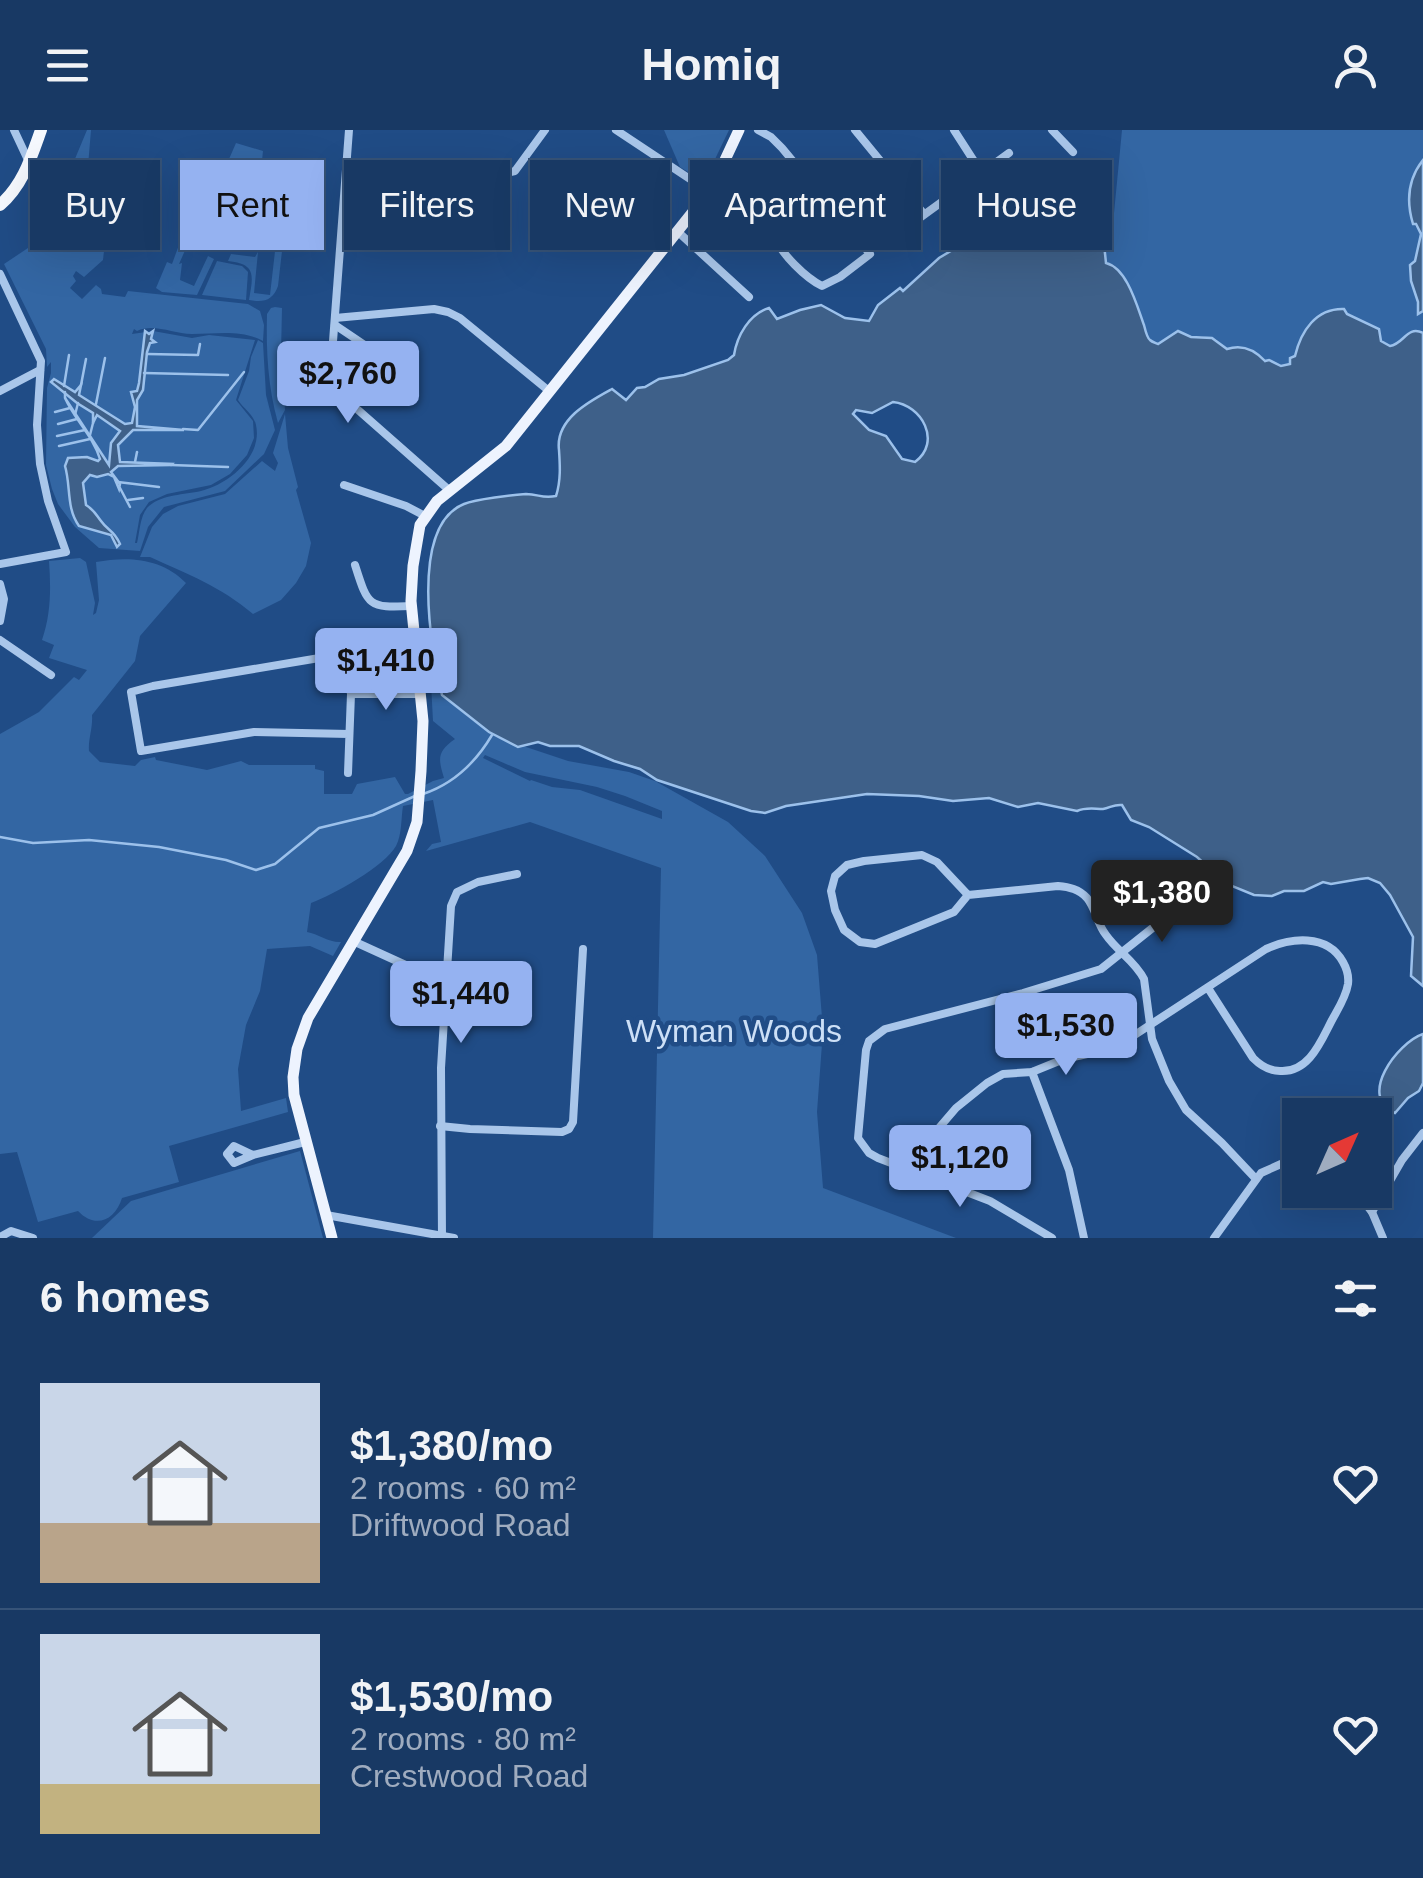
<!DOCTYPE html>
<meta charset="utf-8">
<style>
body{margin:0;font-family:Helvetica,sans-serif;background:#21406a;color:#f1f3f6;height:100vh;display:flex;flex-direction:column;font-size:38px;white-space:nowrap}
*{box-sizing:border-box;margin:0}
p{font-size:32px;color:#9facbf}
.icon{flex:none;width:55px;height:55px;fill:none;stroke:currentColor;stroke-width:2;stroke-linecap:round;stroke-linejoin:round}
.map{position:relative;height:1108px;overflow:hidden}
.details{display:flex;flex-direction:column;background:#183964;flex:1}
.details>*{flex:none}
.banner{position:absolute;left:30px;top:30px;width:1365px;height:90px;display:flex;gap:20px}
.needle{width:65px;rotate:45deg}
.tools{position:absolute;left:1282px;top:968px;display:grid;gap:20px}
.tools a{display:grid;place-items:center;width:110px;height:110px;border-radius:0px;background:#183964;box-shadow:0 10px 40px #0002,0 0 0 2px #365378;font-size:50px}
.price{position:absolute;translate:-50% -85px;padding:0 22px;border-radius:10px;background:#95b2f1;color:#111;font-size:32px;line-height:65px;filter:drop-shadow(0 2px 5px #0008)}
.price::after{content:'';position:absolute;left:50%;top:60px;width:30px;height:22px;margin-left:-15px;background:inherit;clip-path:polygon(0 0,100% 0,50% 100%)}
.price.current{background:#222;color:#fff}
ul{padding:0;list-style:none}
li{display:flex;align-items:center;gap:30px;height:250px;padding:0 40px}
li+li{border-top:2px solid #365378}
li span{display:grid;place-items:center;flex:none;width:280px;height:200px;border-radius:0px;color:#555}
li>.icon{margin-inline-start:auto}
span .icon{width:120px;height:120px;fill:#fffc;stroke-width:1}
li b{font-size:42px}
h2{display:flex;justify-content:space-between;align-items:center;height:120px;padding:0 40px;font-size:42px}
.tag{padding:0 35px;border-radius:0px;background:#183964;box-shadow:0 10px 40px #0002,0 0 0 2px #365378;font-size:35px;line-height:90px}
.tag.current{background:#95b2f1;color:#111}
header{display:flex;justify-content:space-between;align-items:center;height:130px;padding:0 40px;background:#183964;font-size:45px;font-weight:700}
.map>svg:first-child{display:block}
.green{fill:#3366a3;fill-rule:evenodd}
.water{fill:#3e6089;stroke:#9cc1eb;stroke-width:2.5;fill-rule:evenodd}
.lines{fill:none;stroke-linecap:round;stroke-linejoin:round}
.stream{stroke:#9cc1eb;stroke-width:2.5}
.minor{stroke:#a9c6ea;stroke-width:8}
.primary{stroke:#edf3fe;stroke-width:11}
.trunk{stroke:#f6f9fe;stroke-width:12}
.labels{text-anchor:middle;stroke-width:9;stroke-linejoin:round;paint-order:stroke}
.park-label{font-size:32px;fill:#cde0f7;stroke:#204c86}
</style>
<header><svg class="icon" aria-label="menu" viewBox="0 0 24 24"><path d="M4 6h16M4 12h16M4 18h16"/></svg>Homiq<svg class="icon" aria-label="person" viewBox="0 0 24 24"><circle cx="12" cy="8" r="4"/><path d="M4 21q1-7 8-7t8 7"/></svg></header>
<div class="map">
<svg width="1423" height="1108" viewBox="0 0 1423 1108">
<rect width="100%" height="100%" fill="#204c86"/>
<!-- green -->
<g class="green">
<path d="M87,0h4l-5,60 6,1v5l18,2 -7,62 -19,17 -8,-6 -3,5 3,5 -6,7 12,11 14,-14 5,4 1,5 23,3 3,-6 120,13 12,7 4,14 -1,16c-22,-12 -47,-7 -71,-7 -19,0 -38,-11 -55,-3l-3,-2 -2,5 21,-3 39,7 17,-3 46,5 -19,60 17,21 1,17 -7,17 -17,19 -19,11 -44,9 -18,8 -9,13 -5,28h2c3,-12 3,-29 12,-37 14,-12 35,-11 52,-15 27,-7 62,-34 55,-66 -2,-10 -13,-17 -18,-25l11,-29 2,-14 7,-17 5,3 3,52 9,35 -11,24 -39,37 -61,16 -16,20 -8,24 -41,-3 -24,-21 -17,-23 -6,-15 -6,-24 1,-77 4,-15v-11l-4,5 -1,-18 -42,-85 36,-24 2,-6 22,-21 5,-13 -2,-22z"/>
<polygon points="664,0 729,0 704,52 680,37"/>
<path d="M1122,0h301v30l-11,18 -3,20 4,25 8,11 -6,28 -5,3 8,37 -1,11 6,-1v21l-3,-2 -14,3 -10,11 -6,1 -9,-5 -2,-12 -32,-15 -3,-5c-28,0 -43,22 -49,47l-5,2v6l-9,2 -12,-6 -4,2 -19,-14 -19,1 -11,-10 -15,-3 -10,1 -13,-6 -20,13 -8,-4c-12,-24 -17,-56 -36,-75l-120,-22 -55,15 20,-12v-5l3,-2 36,-21c8,-8 20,-13 28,-21 6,-6 10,-17 19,-19 7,-1 11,3 17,6l50,50z"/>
<polygon points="236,13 263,21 255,98 220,94 222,74 212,68"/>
<path d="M285,34h7l-14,122c-5,14 -14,17 -29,14 4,-24 8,-36 -21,-39l3,-7 24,3 3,-5 -4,41 16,2z"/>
<polygon points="183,104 191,107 179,134 182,133 180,150 194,156 208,126 214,129 197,165 162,162 156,158 167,132 172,134"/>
<polygon points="217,131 242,136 248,142 246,170 202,165"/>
<path d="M275,177l7,1 -1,45 4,57 -7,13c-10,-36 -12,-71 -11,-109l4,-6z"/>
<path d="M285,284l3,34 10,39 -2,3 15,53 -5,23 -10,17 -15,17 -28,14c-33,-28 -64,-39 -103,-57h-10l12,-30 11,-13 15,-8 47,-12 37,-33 13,10 3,-8 -5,-10z"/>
<path d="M80,428l6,4 9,41 -2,12 3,-2 3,-13 -3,-38c32,-6 66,-4 90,21l-46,53 -5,25 -43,54c1,13 -4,24 -3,36l11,11 35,4 6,-6 14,-3 1,3 51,10 34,-9 8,4h66v4l9,2v23h28l5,-10 38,-7 10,17h3l25,-13 11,-3c-6,-20 -7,-26 11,-39l-22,-18 -2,-38 37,34 28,20 72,24 61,11 26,9 73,41 37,34 37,57 15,42 6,75 -6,82 6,76 133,50h-303l8,-370 -131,-46 -104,29 6,-7 9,-2 -8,-42 -30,6c-2,12 -1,29 -7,40 -11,20 -63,49 -85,57l-4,29c11,2 23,11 34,10l-8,14 -23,-10 -43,3 -7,42 -14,34 -8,44 3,42 45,-13 2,14 -119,34 10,36 -57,16c-7,23 -27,31 -44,13l-40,11 -21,-70 -17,2v-420l39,-22 35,-35 5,3 8,-10 -38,-12 5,-13 -12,-5c9,-26 9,-51 7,-79zM485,625l40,17 72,15 28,9 37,15v8l-82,-29 -28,-3 -21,-7 -1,1 -47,-23z"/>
<polygon points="300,1021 323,1108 92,1108 131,1071"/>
</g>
<!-- water -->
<g class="water">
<path d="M1423,30v151l-5,3v-12l-7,-21 -1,-16 5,-4 6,-27 -5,-10h-3c-7,-23 -5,-45 10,-64z"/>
<path d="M1045,48c32,4 43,46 59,66l2,19c21,5 31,43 38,62 1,4 3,13 6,15 2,2 6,3 8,4l20,-13 13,6 21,1 15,11c15,-5 27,0 38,12l4,-1 12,6 9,-2v-6l5,-2c6,-25 21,-48 49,-47l3,5 32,15 2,12 9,5c14,-2 17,-21 33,-13v653l-12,-10 2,-39 -23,-42 -10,-12 -12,-5 -8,1 -29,5 -8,-2 -19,9h-20l-12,5 -18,-1 -27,-11 -30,-27 -48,-30 -18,-7 -9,-15c-8,-1 -12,3 -19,4 -9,0 -17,-2 -26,2l-39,-8 -20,4 -29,-9 -36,3 -34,-5 -52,-2 -81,12 -21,7 -14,-2 -94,-31 -17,-11 -26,-8 -35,-15h-29l-12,-4 -20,5 -29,-15 -47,-37c-11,-44 -33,-169 22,-191 12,-5 49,-9 62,-10 13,0 16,5 30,2 5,-15 4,-31 3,-46 -4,-31 31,-49 53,-61l14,11 11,-12 8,-1 14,-8 25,-4 44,-15 6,-5c3,-19 15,-41 35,-47l8,11 23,-9 21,-5 24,13 24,3 9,-16 22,-17 3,3 36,-33 20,-12v-5l39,-23c8,-9 20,-13 28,-21 7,-8 10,-14 19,-19zM893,272c29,3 49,40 22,60l-13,-3 -16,-23 -17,-6 -16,-16 3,-4 16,3z"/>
<path d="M145,201l4,3 4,-3 -2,8 4,3 -5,1 -3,9 -4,38 -6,10v26l47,4h-51l-15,15 2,17 52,2 -1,1 -53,1 -7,6 9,12 -1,5 -5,-12 -6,-3 -11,3 -7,-2 -7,8 3,22c8,5 9,8 15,16 7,10 13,9 19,23l-3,3 -6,-12 -32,-9c-13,-18 -8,-40 -14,-60l3,-8 19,-1 11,4 2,-2c-7,-23 -25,-39 -35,-61l44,67 2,-22 9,-12 -23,-16 -4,8v-10l-16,-10 -26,-21 3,-3 21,13 6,-7 -2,10 46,29 7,-1 3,-16 -4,-15 6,-1 2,-8z"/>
<path d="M1423,904v49l-4,8 -11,7 -13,15c-38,-16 2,-70 28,-79z"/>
</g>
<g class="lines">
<!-- stream -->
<g class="stream">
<polyline points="147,224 198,225 200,214"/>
<polyline points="144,243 228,245"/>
<polyline points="81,255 86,229"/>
<polyline points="64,256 69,225"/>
<polyline points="65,268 65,262"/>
<polyline points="96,274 105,228"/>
<polyline points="55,282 70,278"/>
<polyline points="75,285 78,273"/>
<polyline points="58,294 77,289"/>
<polyline points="183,299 198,300 244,242"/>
<polyline points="90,305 93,293"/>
<polyline points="57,306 85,300"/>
<polyline points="59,316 90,309"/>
<polyline points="135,332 137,322"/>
<polyline points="171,335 228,337"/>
<polyline points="118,352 159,357"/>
<polyline points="120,358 130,377"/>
<polyline points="128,370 143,368"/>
<path d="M423,664c30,-10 53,-32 69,-59"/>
<polyline points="0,707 33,713 89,710 159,717 226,730 256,740 275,734 319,698 373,685 415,666"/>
</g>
<!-- minor -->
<g class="minor">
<polyline points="14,0 29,32"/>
<polyline points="349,0 330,251 332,257 449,360"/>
<polyline points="616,0 708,61"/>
<path d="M758,0l13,7 11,11 88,106 -30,23 -18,9c-16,-8 -41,-32 -47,-49l7,-10 22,-17 14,-19"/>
<polyline points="855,0 924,84"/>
<polyline points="954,0 981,42"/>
<polyline points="1052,0 1073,22"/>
<polyline points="419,62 515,41 545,0"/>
<polyline points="677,101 749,167"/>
<polyline points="899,103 1009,23"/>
<polyline points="0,144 41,231 37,295 40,334 48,371 66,422 0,434"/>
<polyline points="335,188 434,179 448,182 460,188 549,261"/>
<polyline points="335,195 375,222"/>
<polyline points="0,261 40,240"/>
<polyline points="344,355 406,376 425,386"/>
<path d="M355,435c13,41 13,43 56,41"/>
<polyline points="0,454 4,469 0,491"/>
<polyline points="0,510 51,545"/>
<polyline points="351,564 420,564"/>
<polyline points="348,643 351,564 343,524 153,556 131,562 141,621 254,602 349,604"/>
<path d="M968,765l-14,17 -79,32 -15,-2 -16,-12 -9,-20 -4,-19 4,-15 12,-11 17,-4 58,-6 15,7 31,33 90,-9c11,1 21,3 29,12 9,11 10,26 19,37 11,16 29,26 38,44l8,60 17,42 17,29 36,33 34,36"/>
<polyline points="353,811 445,853"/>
<polyline points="1032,942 1069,1040 1084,1108"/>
<polyline points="440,996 470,999 562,1002 569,999 573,992 583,819"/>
<polyline points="253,1025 234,1033 227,1024 234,1016 253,1025 305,1012"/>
<path d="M926,1047l2,-28 10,-20 18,-21 31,-25 16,-9 29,-2 32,-13 37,-8 26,-11 139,-91c24,-11 61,-16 77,13 4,7 6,14 5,22 -2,13 -10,25 -16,36 -11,21 -23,53 -52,51 -11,0 -19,-5 -27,-13l-45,-70"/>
<polyline points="1355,1060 1372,1082 1383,1108"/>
<polyline points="1372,1082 1402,1030 1423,1003"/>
<polyline points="326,1085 454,1108"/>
<polyline points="0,1107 11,1101 33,1108"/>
<polyline points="442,1108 441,938 451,776 457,762 478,752 517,744"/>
<polyline points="1052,1108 990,1071 878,1028 869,1023 858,1008 866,920 869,911 885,899 1023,863 1101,839 1155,796 1170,776"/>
<polyline points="1214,1108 1261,1043 1281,1034 1300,1034"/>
</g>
<!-- primary -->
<polyline class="primary" points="332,1108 294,965 293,947 297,919 308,888 407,721 417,692 421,641 423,591 411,471 413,436 420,395 437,371 506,316 700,73 718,45 739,0"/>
<!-- trunk -->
<path class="trunk" d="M0,75c23,-20 31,-47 41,-75"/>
</g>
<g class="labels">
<!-- park labels -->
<g class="park-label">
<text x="734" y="912">Wyman Woods</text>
</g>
</g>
</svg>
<div class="tools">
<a><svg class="needle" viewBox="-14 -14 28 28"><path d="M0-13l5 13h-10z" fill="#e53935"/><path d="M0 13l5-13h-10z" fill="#9facbf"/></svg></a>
</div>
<b class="price" style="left:348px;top:296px">$2,760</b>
<b class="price" style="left:386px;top:583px">$1,410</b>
<b class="price current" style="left:1162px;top:815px">$1,380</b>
<b class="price" style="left:461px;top:916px">$1,440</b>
<b class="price" style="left:1066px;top:948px">$1,530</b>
<b class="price" style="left:960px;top:1080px">$1,120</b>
<div class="banner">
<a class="tag">Buy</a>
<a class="tag current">Rent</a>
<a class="tag">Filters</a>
<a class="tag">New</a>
<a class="tag">Apartment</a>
<a class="tag">House</a>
</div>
</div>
<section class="details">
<h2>6 homes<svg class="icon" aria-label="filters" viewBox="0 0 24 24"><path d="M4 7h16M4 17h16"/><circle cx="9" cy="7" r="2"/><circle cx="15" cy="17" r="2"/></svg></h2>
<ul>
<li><span style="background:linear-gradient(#c9d6e8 70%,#b9a48a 0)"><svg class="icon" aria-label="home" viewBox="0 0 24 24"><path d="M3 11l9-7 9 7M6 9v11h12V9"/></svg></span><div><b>$1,380/mo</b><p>2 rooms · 60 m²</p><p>Driftwood Road</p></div><svg class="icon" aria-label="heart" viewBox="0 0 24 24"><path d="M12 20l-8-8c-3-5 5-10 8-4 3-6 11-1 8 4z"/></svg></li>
<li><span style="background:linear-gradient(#c9d6e8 75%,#c2b280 0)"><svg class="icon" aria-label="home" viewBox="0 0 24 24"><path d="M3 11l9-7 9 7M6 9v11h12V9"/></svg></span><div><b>$1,530/mo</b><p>2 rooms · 80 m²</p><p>Crestwood Road</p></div><svg class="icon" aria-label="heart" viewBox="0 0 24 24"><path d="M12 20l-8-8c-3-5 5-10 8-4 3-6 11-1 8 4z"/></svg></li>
</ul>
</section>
